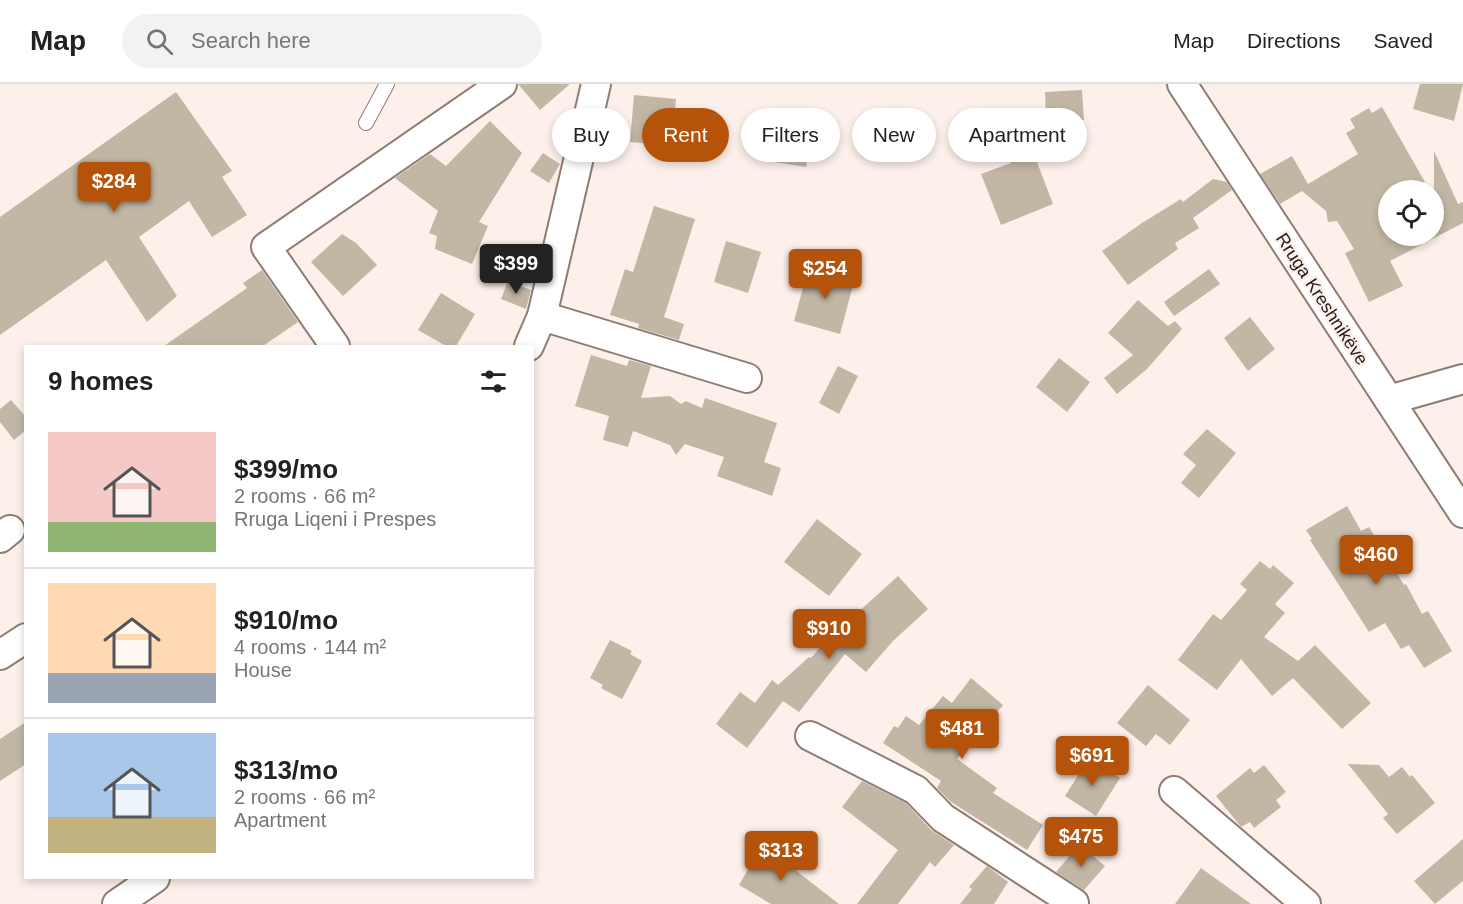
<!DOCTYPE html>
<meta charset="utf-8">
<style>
body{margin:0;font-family:Helvetica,sans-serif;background:#f2f2f2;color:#222;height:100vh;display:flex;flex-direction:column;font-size:22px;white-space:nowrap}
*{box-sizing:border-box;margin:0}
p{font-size:20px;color:#767676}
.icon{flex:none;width:33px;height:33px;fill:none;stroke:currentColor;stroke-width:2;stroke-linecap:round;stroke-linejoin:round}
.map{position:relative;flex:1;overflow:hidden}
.side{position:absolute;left:24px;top:261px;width:510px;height:534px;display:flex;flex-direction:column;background:#fff;border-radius:0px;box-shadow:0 3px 9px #0003}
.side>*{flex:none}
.hud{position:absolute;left:552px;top:24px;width:570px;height:54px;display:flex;gap:12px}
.fabs{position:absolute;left:1378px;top:96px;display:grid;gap:12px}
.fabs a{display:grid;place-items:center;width:66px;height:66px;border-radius:50%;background:#fff;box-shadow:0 3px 9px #0003;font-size:30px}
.price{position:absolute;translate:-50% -51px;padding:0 14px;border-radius:6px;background:#b45309;color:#fff;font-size:20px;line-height:39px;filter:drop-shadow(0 2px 3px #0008)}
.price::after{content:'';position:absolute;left:50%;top:36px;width:18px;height:14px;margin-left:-9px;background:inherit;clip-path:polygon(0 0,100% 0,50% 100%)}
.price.current{background:#222;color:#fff}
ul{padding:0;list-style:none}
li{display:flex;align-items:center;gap:18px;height:150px;padding:0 24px}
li+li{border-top:2px solid #e0e0e0}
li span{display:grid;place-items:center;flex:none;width:168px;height:120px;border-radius:0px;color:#555}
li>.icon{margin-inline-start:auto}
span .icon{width:72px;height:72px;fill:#fffc;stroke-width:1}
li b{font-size:26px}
h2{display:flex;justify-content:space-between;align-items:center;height:72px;padding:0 24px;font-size:26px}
.pill{padding:0 21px;border-radius:27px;background:#fff;box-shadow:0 3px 9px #0003;font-size:21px;line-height:54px}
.pill.current{background:#b45309;color:#fff}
header{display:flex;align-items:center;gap:36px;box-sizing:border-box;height:84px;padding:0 30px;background:#fff;border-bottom:2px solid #e0e0e0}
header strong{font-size:28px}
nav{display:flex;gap:33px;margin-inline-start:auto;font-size:21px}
.search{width:420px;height:54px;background:#f2f2f2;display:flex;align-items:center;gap:15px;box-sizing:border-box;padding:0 21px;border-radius:33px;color:#767676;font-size:22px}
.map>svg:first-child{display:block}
.building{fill:#c2b7a5}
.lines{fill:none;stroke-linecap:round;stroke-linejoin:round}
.lane-casing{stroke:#8f7c72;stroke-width:16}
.street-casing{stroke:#8f7c72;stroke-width:32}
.lane{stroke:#fff;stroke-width:14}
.street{stroke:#fff;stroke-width:28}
.labels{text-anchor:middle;stroke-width:5;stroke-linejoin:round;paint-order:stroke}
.street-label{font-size:18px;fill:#241c19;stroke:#fdf0ea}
</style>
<header>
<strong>Map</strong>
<div class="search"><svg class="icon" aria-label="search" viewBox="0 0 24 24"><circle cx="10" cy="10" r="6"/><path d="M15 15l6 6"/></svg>Search here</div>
<nav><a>Map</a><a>Directions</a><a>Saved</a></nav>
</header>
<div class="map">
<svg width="1463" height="820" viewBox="0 0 1463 820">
<rect width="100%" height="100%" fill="#fdf0ea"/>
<!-- building -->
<g class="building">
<polygon points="518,0 570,0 540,26"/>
<polygon points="1420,0 1463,0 1454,37 1413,25"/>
<polygon points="1082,6 1084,36 1046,37 1045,8"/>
<polygon points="176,8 232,87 222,93 247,131 212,153 189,117 139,153 177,212 147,238 106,176 0,251 0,133"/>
<polygon points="634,11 676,15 674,40 688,41 686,63 630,58"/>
<polygon points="1382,23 1425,98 1410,106 1389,106 1389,152 1434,152 1434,67 1458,120 1463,118 1463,139 1390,177 1403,202 1369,218 1345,169 1354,165 1337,137 1328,138 1326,127 1302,107 1280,120 1260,90 1292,72 1308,100 1358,70 1346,49 1355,44 1350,35 1369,24 1372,29"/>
<polygon points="764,29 814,38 806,83 756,75"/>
<polygon points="490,37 522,69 479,138 488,142 472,180 435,165 437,152 429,149 438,127 395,94 430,70 446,82"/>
<polygon points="1032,65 1053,120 1001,141 981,90 1011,79 1009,74"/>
<polygon points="543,69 560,80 549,99 530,87"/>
<polygon points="1213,95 1227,98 1232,106 1193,134 1199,144 1175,159 1178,165 1128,201 1102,167 1142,139 1181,115 1183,118"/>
<polygon points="654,122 695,135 664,233 684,240 679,256 638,244 639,240 610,231 625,185 633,188"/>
<polygon points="342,150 356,159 377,181 343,212 311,178"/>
<polygon points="726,157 761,168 748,209 714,198"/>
<polygon points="809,182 855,194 840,250 794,237"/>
<polygon points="1209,185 1220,200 1174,232 1164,218"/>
<polygon points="262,186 298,238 263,262 164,262 247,204 243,199"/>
<polygon points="508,197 531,206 526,225 501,215"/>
<polygon points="441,209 475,230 456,262 446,262 418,246"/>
<polygon points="1138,216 1168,242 1175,237 1182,245 1147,285 1117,310 1104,294 1133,271 1108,249"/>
<polygon points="1250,233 1275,265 1248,287 1224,254"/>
<polygon points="591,271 627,282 629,276 651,282 641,314 670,312 681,320 686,317 702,324 705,314 777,339 764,378 781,384 772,412 717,392 724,373 685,360 676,371 670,361 633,347 628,363 603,356 609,332 575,322"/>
<polygon points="1059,274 1090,298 1067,328 1036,303"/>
<polygon points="838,282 858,292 839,330 819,319"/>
<polygon points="11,316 26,333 26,346 14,356 0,338 0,325"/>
<polygon points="1207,345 1236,369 1199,414 1181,399 1196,381 1183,370"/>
<polygon points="1347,422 1361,447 1369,443 1404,501 1406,500 1422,530 1428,527 1452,567 1424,584 1409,561 1401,565 1385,539 1369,548 1310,456 1312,455 1306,446"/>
<polygon points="817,435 862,470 829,512 784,478"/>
<polygon points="1260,477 1270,485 1273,481 1294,499 1275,520 1285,529 1264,553 1298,577 1315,561 1371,619 1342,645 1293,594 1272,612 1241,575 1217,606 1178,576 1213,530 1221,536 1247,506 1240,500"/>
<polygon points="898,492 928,525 893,557 866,588 845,570 799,628 783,617 747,664 716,640 740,608 755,619 772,596 778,601 809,573 811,574 824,559"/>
<polygon points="610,556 632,567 630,570 642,577 622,615 601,604 603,601 590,594"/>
<polygon points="971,594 1003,621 957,675 997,704 993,709 1043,741 1027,766 951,718 937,704 941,697 883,659 894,642 898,644 906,632 919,641 943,612 952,619"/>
<polygon points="1148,601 1190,636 1170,661 1156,650 1146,662 1117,639"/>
<polygon points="26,638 26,680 0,697 0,655"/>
<polygon points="1089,674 1120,694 1096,732 1065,712"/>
<polygon points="1348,680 1379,681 1389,693 1402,683 1410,693 1412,691 1435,719 1397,750 1383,734 1388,730"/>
<polygon points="1264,681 1286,708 1276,716 1281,723 1254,744 1250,738 1241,743 1216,712 1250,684 1254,689"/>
<polygon points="862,697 906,719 931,746 954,761 935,783 930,778 898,820 857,820 898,766 842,723"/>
<polygon points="1463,755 1463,797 1435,820 1414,797"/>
<polygon points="1079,761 1105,782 1084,806 1056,788"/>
<polygon points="761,763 768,768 770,764 789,775 786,779 795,783 794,785 839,820 771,820 739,801"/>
<polygon points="987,782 1008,798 994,820 960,820 972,805 969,803"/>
<polygon points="1201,784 1251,820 1175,820"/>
</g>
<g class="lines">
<defs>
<polyline id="lane" points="366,39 387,0"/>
<g id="street">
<polyline points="1182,0 1463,429"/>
<polyline points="542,232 747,294"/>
<polyline points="335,262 266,163 502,0"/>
<polyline points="529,262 542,232 596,0"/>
<polyline points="1389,316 1463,295"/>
<polyline points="0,454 10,446"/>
<polyline points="0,571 26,554"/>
<polyline points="810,652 916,706 943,734 1074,819"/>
<polyline points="1174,707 1306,820"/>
<polyline points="117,820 155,794"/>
</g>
</defs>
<!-- lane casing -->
<use href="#lane" class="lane-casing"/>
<!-- street casing -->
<use href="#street" class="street-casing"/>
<!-- lane -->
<use href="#lane" class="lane"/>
<!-- street -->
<use href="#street" class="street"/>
</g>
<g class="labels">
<!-- street labels -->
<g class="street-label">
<text transform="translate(1322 215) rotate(57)" y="6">Rruga Kreshnikëve</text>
</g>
</g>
</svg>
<div class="fabs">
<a><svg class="icon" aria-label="locate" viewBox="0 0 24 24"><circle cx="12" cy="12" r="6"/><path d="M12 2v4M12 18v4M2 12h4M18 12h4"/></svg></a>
</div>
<b class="price" style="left:114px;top:129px">$284</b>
<b class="price current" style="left:516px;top:211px">$399</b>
<b class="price" style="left:825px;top:216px">$254</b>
<b class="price" style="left:1376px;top:502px">$460</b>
<b class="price" style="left:829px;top:576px">$910</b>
<b class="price" style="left:962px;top:676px">$481</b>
<b class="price" style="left:1092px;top:703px">$691</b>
<b class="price" style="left:1081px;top:784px">$475</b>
<b class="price" style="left:781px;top:798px">$313</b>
<div class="hud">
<a class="pill">Buy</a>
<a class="pill current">Rent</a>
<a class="pill">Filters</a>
<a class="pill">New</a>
<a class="pill">Apartment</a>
</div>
<section class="side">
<h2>9 homes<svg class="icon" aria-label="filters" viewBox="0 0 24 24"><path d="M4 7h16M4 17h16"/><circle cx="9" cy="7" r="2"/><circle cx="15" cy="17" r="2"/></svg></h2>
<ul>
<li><span style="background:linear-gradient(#f6c9c9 75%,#8fb573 0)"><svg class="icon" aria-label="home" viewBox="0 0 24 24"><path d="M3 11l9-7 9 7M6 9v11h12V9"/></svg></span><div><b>$399/mo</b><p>2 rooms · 66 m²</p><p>Rruga Liqeni i Prespes</p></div></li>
<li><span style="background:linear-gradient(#ffd9b3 75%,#9aa5b1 0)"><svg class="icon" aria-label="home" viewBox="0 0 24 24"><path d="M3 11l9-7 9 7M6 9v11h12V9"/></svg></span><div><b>$910/mo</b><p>4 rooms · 144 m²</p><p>House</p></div></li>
<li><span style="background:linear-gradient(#a9c7e8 70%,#c2b280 0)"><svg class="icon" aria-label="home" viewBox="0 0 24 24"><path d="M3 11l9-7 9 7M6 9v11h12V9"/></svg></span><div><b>$313/mo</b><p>2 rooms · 66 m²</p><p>Apartment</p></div></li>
</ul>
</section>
</div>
